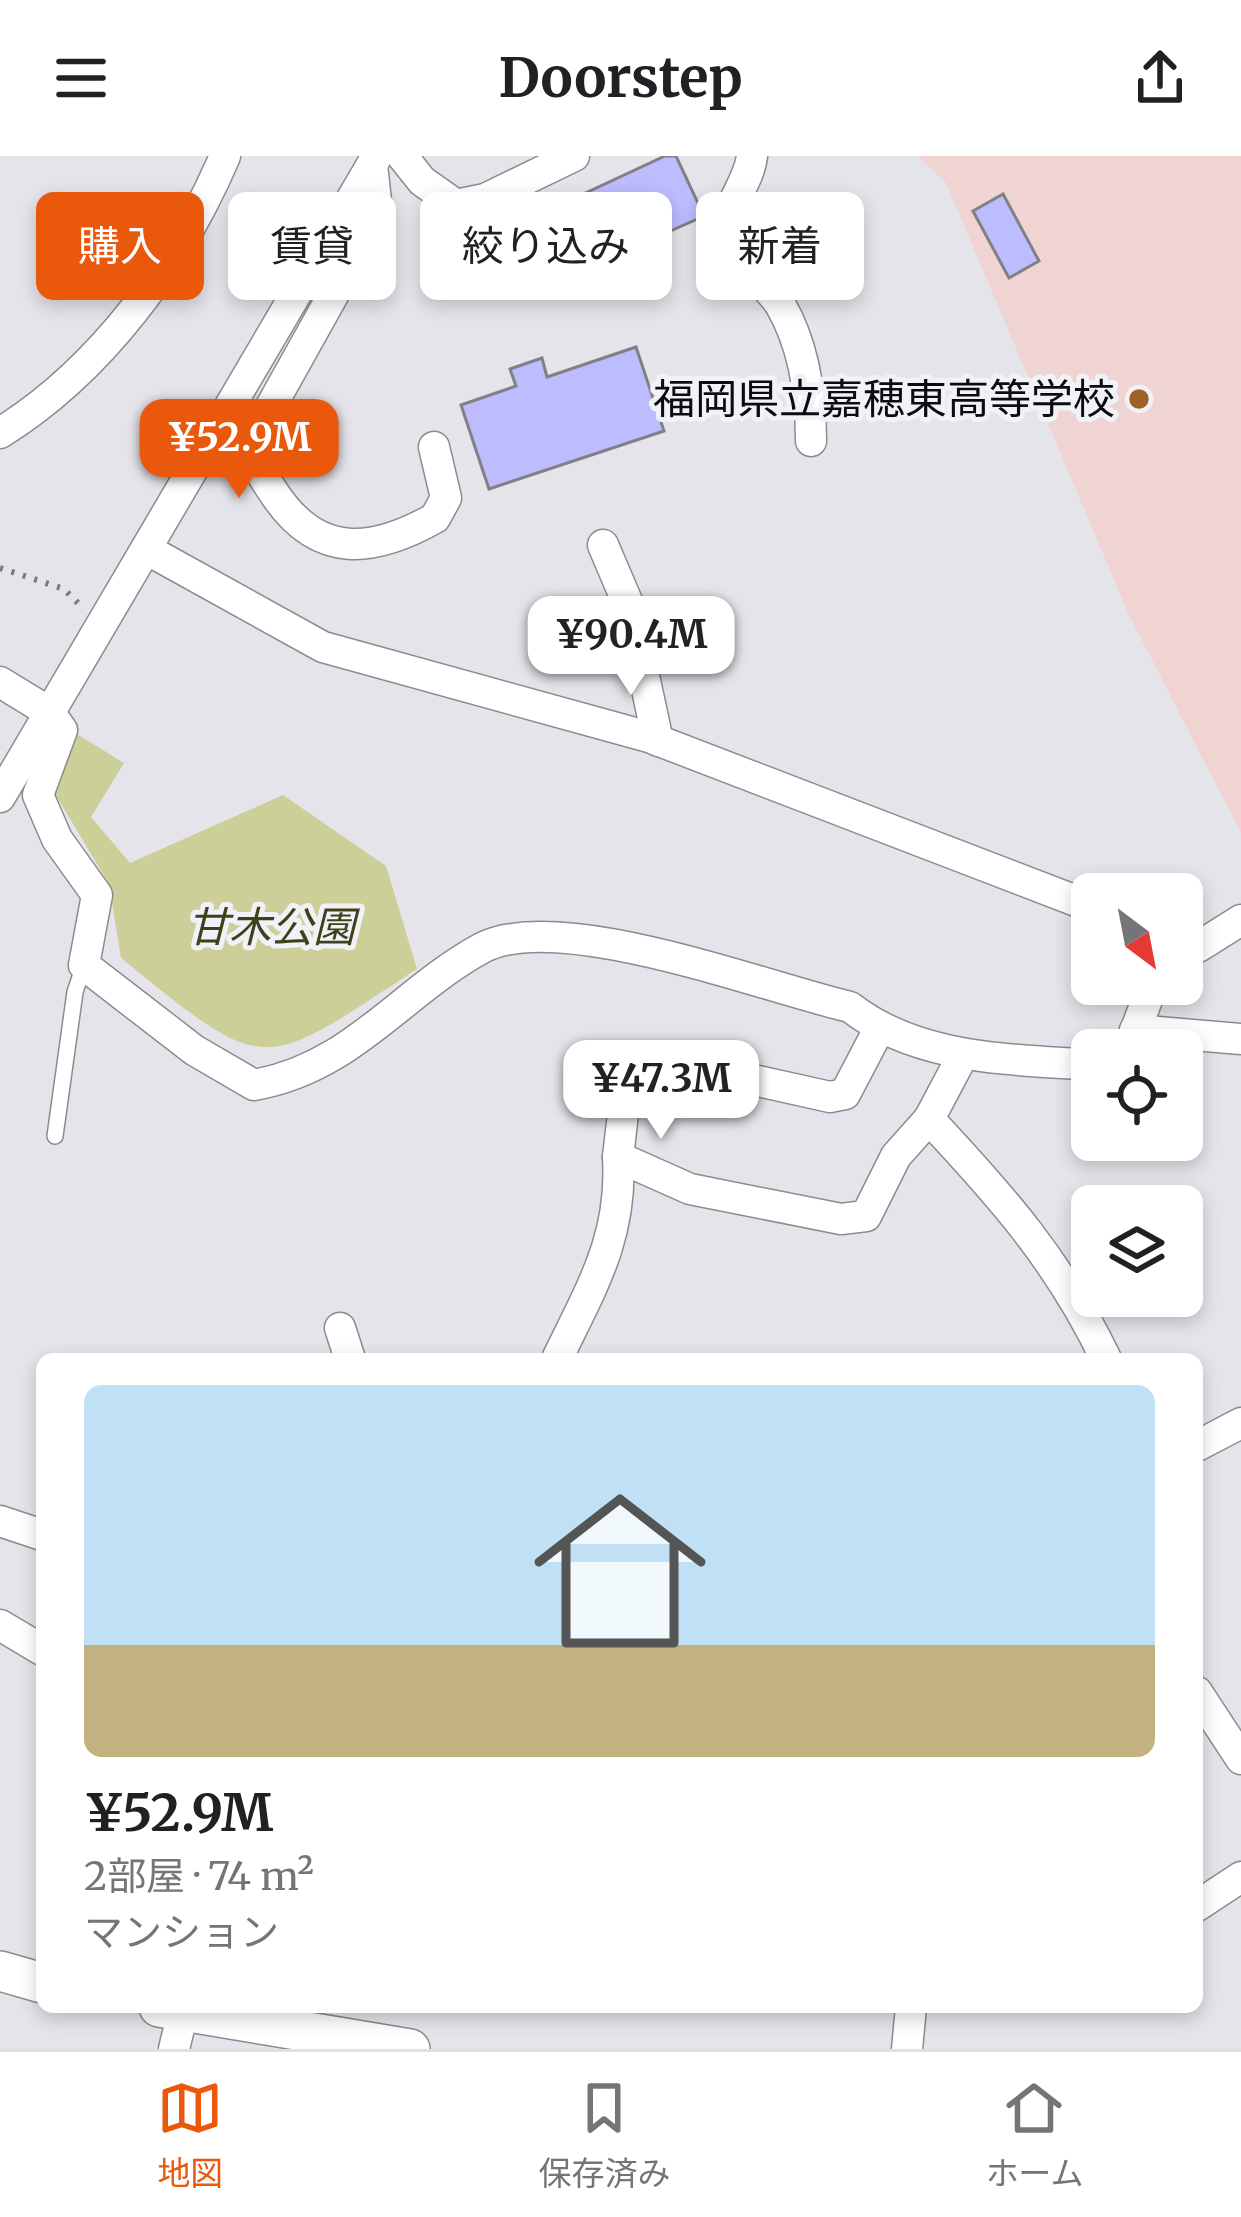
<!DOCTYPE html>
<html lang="ja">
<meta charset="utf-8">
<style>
body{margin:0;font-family:Merriweather,"Noto Sans JP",serif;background:#f6f6f6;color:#202124;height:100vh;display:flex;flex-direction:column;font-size:45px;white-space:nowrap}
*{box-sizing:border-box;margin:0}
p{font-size:39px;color:#757577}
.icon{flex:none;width:66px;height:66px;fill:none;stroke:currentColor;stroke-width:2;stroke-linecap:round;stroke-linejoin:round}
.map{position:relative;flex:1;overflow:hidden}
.details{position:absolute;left:36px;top:1197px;width:1167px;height:660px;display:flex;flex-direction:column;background:#fff;border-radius:18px;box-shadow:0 6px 18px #0003}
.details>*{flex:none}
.hud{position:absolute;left:36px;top:36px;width:1170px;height:108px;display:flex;gap:24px}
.needle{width:78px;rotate:148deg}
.tools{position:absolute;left:1071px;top:717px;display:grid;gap:24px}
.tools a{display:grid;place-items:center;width:132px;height:132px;border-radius:18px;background:#fff;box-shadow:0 6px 18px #0003;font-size:60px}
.price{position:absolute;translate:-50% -102px;padding:0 27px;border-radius:24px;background:#fff;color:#222;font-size:39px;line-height:78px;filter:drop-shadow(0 3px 6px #0008)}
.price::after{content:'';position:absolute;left:50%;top:72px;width:36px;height:27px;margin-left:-18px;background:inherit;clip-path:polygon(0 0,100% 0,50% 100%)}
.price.selected{background:#ea580c;color:#fff}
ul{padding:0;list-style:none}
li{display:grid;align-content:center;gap:24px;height:636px;padding:0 48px}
li span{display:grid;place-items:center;height:372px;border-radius:18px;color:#555}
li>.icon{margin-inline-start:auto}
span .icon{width:216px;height:216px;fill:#fffc;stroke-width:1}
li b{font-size:51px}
.pill{padding:0 42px;border-radius:18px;background:#fff;box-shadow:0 6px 18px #0003;font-size:42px;line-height:108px}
.pill.selected{background:#ea580c;color:#fff}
header{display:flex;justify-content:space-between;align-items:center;height:156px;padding:0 48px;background:#fff;font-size:54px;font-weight:700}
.tabs{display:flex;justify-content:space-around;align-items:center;height:168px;border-top:3px solid #e0e0e0;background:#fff;font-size:33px;color:#757577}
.tabs a{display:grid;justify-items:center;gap:6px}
.tabs .selected{color:#ea580c}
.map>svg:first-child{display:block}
.education{fill:#efd4d2}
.green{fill:#cccf98}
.building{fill:#bcbcff;stroke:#808085;stroke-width:3}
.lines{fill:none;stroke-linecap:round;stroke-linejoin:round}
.service-casing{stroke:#8b8b90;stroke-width:18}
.minor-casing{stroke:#8b8b90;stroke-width:33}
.tertiary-casing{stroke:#8b8b90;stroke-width:42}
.path{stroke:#7a7a7e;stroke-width:6;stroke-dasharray:3 9;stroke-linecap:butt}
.service{stroke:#fff;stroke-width:15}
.minor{stroke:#fff;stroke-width:30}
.tertiary{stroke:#fff;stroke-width:39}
.poi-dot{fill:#a06128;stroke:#f1f2f8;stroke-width:4.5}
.labels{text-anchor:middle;stroke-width:10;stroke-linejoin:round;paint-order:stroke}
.poi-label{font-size:42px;fill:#0c0c0e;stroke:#f1f2f8;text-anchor:end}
.park-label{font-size:42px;font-style:italic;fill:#3f4119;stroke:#f1f2f8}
</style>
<header><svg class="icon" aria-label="menu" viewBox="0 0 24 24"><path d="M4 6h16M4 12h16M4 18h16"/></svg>Doorstep<svg class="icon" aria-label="share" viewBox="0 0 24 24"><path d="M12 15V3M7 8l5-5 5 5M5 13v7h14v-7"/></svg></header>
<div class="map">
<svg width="1241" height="1893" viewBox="0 0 1241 1893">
<rect width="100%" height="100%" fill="#e4e4ea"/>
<!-- education -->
<polygon class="education" points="917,0 1241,0 1241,677 1129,459 946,27"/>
<!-- green -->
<path class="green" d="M72,575l52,32 -33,54 39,46 153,-68 103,71 31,103c-158,103 -148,109 -296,-11l-12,-74 -58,-97z"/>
<!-- building -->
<g class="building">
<polygon points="665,0 676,0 704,60 668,76 660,59 628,74 635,90 589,111 584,98 540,119 517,69"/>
<polygon points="1003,38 1039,105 1009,122 973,55"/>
<polygon points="636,191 664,275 489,333 461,249 516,230 510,213 542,202 547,221"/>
</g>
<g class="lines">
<defs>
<polyline id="service" points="55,980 75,836 84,809"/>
<g id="minor">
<polyline points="402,0 422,25 456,49 485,43 574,0"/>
<path d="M752,0c-3,27 -27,51 -27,78 1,18 45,52 56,72 23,40 30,89 30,135"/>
<path d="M372,9l4,36 -10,35 -111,199c-1,29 5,38 21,61 43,63 97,57 159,22l11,-20 -12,-51"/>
<path d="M0,277c100,-62 179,-169 225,-277"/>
<polyline points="603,389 629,450 658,585"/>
<polyline points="146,393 323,491 649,581 1092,751"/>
<path d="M0,526l49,30 13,18 -24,65 19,44 40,56 -13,70 110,85 60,35c98,-17 147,-93 228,-137 77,-40 279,38 368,59 68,53 159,52 242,58"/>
<polyline points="0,641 377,0"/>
<polyline points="1182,785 1198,791 1241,764"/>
<polyline points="1135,874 1241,883"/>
<polyline points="1128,894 1153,828"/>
<path d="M929,963c73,78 130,142 177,240"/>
<polyline points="618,1001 627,923 644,910 722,917 830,941 845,938 879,873"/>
<polyline points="340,1172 350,1203"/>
<path d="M557,1203c34,-71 66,-121 61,-202l72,32 151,30 25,-3 30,-60 33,-37 34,-64"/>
<polyline points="1197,1290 1241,1267"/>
<polyline points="0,1365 42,1379"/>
<polyline points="0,1469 42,1494"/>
<polyline points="1197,1536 1241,1603"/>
<polyline points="1197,1750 1241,1721"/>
<polyline points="174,1893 183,1856"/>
<polyline points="907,1893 911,1851"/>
</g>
<g id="tertiary">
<polyline points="0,1815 42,1827"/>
<polyline points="159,1851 410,1893"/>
</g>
</defs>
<!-- service casing -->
<use href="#service" class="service-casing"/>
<!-- minor casing -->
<use href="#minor" class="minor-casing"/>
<!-- tertiary casing -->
<use href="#tertiary" class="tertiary-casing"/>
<!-- path -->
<polyline class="path" points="0,412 64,433 78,447"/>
<!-- service -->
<use href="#service" class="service"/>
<!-- minor -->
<use href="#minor" class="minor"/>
<!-- tertiary -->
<use href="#tertiary" class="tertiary"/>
</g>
<!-- markers -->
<circle class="poi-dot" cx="1139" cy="243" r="12"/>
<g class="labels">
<!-- poi labels -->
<g class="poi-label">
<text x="1115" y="258">福岡県立嘉穂東高等学校</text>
</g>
<!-- park labels -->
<g class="park-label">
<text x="271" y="786">甘木公園</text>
</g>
</g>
</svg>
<div class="tools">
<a><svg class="needle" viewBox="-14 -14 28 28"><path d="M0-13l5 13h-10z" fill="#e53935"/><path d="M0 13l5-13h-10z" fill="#757577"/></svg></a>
<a><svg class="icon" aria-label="locate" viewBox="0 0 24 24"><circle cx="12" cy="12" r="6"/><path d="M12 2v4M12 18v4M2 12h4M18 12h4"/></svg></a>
<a><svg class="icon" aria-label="layers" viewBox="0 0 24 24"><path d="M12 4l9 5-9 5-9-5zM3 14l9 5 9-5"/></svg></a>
</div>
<b class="price selected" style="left:239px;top:345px">¥52.9M</b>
<b class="price" style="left:631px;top:542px">¥90.4M</b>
<b class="price" style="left:661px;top:986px">¥47.3M</b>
<div class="hud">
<a class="pill selected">購入</a>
<a class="pill">賃貸</a>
<a class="pill">絞り込み</a>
<a class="pill">新着</a>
</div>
<section class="details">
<ul>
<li><span style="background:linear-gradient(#bfe0f5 70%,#c2b280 0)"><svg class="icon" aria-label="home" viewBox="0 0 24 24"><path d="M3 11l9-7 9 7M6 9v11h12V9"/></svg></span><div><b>¥52.9M</b><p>2部屋 · 74 m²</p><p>マンション</p></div></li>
</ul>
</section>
</div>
<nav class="tabs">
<a class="selected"><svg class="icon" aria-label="map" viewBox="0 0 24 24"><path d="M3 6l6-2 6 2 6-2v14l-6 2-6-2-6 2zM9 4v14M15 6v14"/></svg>地図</a>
<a><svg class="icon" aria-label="saved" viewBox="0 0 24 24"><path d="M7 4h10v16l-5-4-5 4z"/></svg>保存済み</a>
<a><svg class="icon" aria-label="home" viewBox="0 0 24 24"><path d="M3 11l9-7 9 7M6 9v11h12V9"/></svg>ホーム</a>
</nav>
